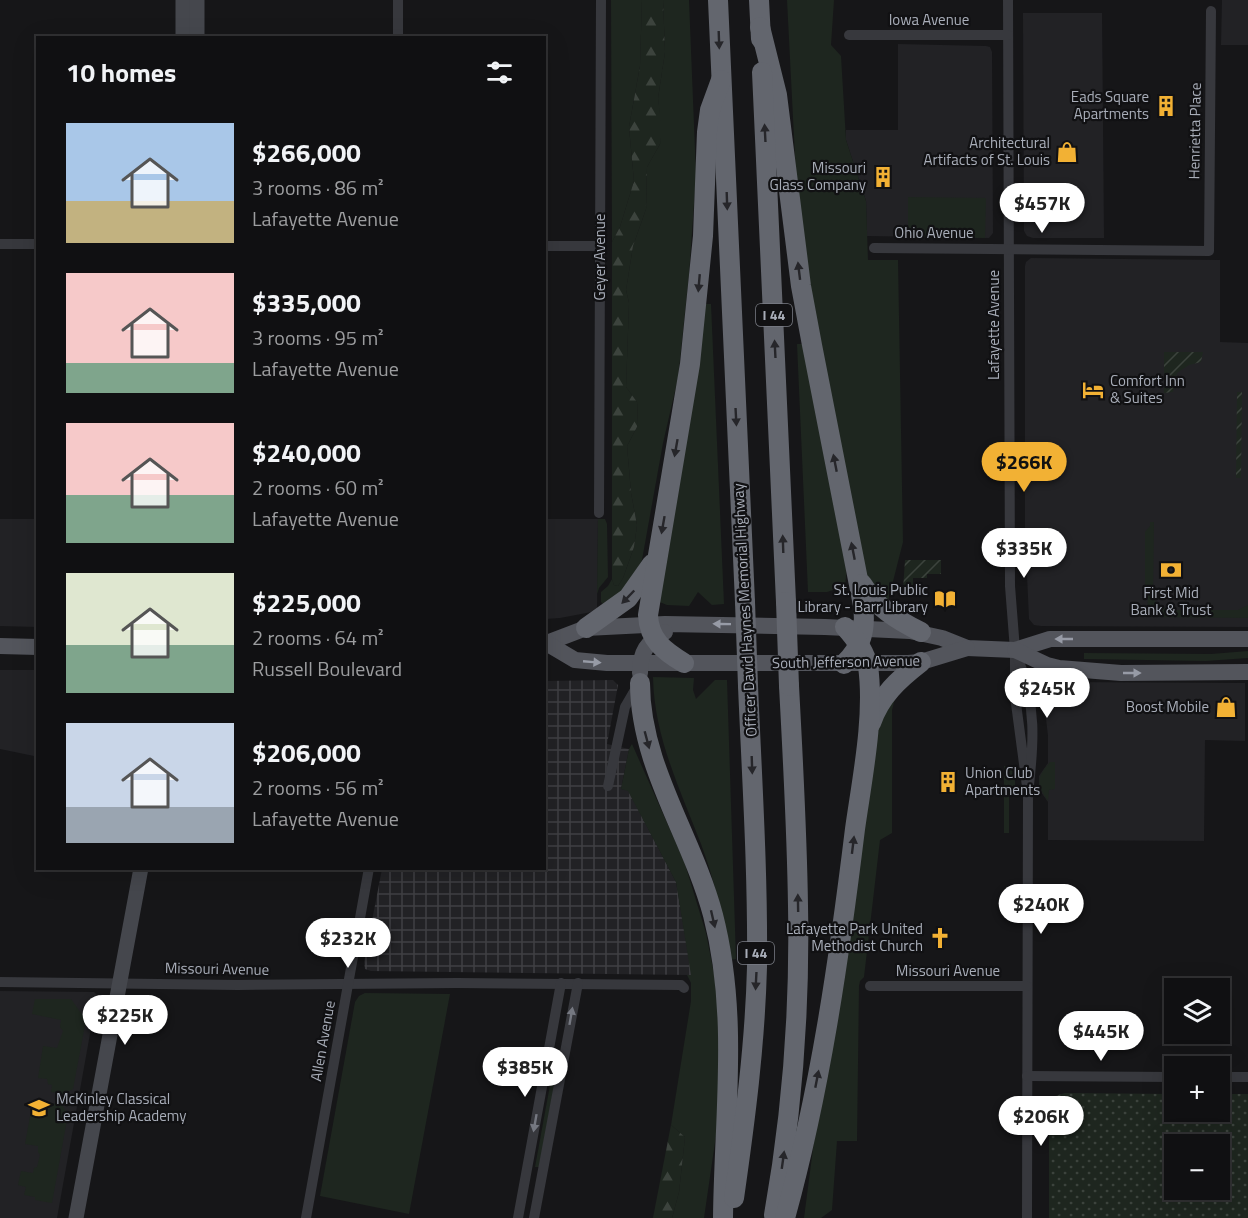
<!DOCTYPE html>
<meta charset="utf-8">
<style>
body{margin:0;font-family:"Titillium Web",sans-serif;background:#19191b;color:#f1f3f6;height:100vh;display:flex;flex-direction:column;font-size:22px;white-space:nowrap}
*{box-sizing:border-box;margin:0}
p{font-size:20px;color:#9c9d9f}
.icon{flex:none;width:33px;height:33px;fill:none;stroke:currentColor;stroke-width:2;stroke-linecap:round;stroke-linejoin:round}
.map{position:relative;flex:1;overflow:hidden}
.details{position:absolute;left:36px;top:36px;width:510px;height:834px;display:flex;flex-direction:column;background:#101012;border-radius:0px;box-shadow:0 6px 24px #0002,0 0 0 2px #303032}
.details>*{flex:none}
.tools{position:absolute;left:1164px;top:978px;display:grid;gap:12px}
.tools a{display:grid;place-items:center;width:66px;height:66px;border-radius:0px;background:#101012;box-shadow:0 6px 24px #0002,0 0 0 2px #303032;font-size:30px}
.price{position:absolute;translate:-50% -51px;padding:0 14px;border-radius:21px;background:#fff;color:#222;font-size:20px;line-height:39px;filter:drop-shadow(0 2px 3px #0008)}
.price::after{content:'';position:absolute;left:50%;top:36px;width:18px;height:14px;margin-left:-9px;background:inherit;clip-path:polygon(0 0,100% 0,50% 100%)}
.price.active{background:#f2b134;color:#111}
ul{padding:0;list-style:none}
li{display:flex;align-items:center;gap:18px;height:150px;padding:0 30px}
li span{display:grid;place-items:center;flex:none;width:168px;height:120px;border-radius:0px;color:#555}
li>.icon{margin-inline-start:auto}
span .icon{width:72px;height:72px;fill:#fffc;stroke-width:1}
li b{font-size:26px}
h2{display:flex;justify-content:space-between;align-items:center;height:72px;padding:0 30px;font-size:26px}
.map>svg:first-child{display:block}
.built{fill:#222225}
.industrial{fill:url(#industrial-grid)}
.grass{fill:#1e261f}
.forest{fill:url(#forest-firs)}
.park{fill:url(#park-dots);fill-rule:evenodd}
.garden{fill:url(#garden-furrows)}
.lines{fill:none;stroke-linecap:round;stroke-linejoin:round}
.street{stroke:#37383d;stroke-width:10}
.secondary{stroke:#45474d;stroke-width:15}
.primary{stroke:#53555c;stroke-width:16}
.highway{stroke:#63666e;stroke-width:20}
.highway-bridge{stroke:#63666e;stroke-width:20}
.oneway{fill:#26262a}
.oneway2{fill:#979ba6}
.oneway3{fill:#757881}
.labels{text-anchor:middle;stroke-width:4.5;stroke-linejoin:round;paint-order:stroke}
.shield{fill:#111113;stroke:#7b7e86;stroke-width:1.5}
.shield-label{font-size:14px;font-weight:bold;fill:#a8adb8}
.street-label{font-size:15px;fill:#a8adb8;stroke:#111113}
.poi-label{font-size:15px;fill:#a8adb8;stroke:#111113;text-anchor:end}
</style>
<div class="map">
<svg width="1248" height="1218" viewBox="0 0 1248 1218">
<defs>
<pattern id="industrial-grid" width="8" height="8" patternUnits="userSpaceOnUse" patternTransform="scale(1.5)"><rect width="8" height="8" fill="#222225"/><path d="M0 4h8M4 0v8" fill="none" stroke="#3f3f43"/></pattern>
<pattern id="forest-firs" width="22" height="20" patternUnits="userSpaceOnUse" patternTransform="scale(1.5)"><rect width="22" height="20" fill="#1e261f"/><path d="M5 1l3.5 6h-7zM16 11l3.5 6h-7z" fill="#3c433d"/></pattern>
<pattern id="park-dots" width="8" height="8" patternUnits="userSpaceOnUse" patternTransform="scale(1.5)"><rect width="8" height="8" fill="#1e261f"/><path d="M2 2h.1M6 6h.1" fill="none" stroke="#3c433d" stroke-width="1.8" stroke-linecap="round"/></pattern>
<pattern id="garden-furrows" width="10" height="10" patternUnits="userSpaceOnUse" patternTransform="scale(1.5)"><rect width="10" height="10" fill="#1e261f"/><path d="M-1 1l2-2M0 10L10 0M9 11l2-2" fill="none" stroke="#3c433d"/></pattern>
</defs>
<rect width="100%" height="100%" fill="#161618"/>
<!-- built -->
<g class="built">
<polygon points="1222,0 1248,0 1248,45 1221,45"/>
<polygon points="1023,13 1102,13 1104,238 1033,238 1027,236 1024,231"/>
<polygon points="898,44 986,46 990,47 992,52 993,233 989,238 867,236 866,201 846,140 846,130 898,130"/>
<polygon points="1031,258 1220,260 1220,342 1248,343 1248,627 1041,626 1034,625 1029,619 1025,531 1025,266 1026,262"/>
<polygon points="0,519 37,519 37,627 0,626"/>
<polygon points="544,519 598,519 597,611 560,618 545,619"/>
<polygon points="0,670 37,670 38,738 34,756 0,749"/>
<polygon points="1056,682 1245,683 1245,741 1205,740 1204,841 1048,840 1048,802 1039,789 1039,776 1048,763 1048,736 1043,693 1049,685"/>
<polygon points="0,991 94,992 97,995 57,1218 0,1218"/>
</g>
<!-- industrial -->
<polygon class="industrial" points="613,680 618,685 607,744 629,749 621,789 628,790 676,882 692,975 371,971 365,969 364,962 382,869 544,868 545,681"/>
<!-- grass -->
<g class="grass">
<polygon points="611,0 642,0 640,66 629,127 634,181 620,227 612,242"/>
<polygon points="663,0 689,0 696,175 689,275 678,378 663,443 642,560 631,585 603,604 601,602 601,592 608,586 612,579 614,585 618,586 623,578 634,547 637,525 631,493 627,446 638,425 637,402 626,387 629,303 626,290 633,246 646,209 647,167 660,144 661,130 658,98 665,52"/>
<polygon points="787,0 834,0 831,45 841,56 846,140 866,201 868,260 898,260 903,542 888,601 868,583 816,340 797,196"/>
<polygon points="908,197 986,198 985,238 908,237"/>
<polygon points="704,304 711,304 724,604 712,605 698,592 689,606 667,605 657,601"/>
<polygon points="797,344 805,344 848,558 845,586 827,592 808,592"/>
<polygon points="598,519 605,519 607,524 608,577 599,588 597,594"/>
<polygon points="1150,522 1154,522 1153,597 1155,601 1168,610 1238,610 1248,605 1248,618 1147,617 1148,591 1145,584 1145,532 1150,526"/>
<polygon points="1248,651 1248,658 1206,661 1084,659 1084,653 1211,654"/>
<path d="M653,677l41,1 -1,12 3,9 19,-19h12l9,279 -7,1c-5,-40 -14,-78 -28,-116 -21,-55 -47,-107 -48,-167z"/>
<polygon points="896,695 892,710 892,833 880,840 864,977 860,981 859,986 857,1141 837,1141 832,1210 821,1218 804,1218 821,1087 880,715"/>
<polygon points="632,744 684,861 706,933 714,974 720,1022 720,1108 704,1218 672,1218 679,1192 685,1137 671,1125 691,1001 691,983 687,975 691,975 676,882 628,791 621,789 629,749"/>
<path d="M1050,762h5v27l-6,1 -1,11c-12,-17 -12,-23 2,-39z"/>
<polygon points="1004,766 1012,766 1015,769 1015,786 1009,795 1009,833 1004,833"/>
<polygon points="365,993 450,994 409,1214 320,1196 355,1002 359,996"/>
<polygon points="35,999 71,999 86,1020 73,1089 64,1094 51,1092 52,1085 48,1084 47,1079 38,1078 43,1046 57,1048 63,1031 60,1027 61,1020 32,1014"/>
<polygon points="556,1052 560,1055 539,1167 535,1167"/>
<polygon points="49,1103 62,1105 68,1114 52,1203 35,1200 35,1197 24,1195 26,1187 18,1185 21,1171 33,1173 34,1168 37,1167 40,1155 38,1152 38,1146 25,1144 31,1111 40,1113 42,1110 47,1111"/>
</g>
<!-- forest -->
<g class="forest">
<polygon points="642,0 663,0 665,52 658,98 662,130 660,144 647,167 646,209 633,246 626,290 629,303 626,387 637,402 638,425 627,446 631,493 637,525 634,547 623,578 618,586 614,585 612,579 612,242 620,227 634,181 629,127 640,66"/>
<polygon points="671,1125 685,1137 679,1192 672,1218 653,1218"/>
</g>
<!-- park -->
<path class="park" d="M1065,1093l109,1v18h46v-18h28v124h-199v-113l6,-9zM1174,1144h46v46h-46z"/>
<!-- garden -->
<g class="garden">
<polygon points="1164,352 1203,352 1201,362 1189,365 1177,373 1173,392 1164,393"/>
<polygon points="1237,392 1242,392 1241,478 1236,478"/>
<polygon points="905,560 941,560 941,574 927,574 927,578 913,578 913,590 903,590"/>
</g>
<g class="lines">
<!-- street -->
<g class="street">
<polyline points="1008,0 1010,586 1015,650 1015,696 1028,794"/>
<polyline points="849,35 1008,35"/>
<polyline points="398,38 398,0"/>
<polyline points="0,244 38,244"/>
<polyline points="544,246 600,246"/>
<polyline points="874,248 1209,251 1211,11"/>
<polyline points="599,513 601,0"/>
<path d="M1017,656c20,49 17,87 11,138l-1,424"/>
<polyline points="608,786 625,707 639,683"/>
<polyline points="0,982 238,985 457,983 681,985 684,988"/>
<polyline points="870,986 1027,986"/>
<polyline points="1027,1076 1174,1077"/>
<polyline points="1220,1077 1248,1077"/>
<polyline points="306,1218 369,868"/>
<polyline points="518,1218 561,983"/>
<polyline points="534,1218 578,983"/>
</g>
<!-- secondary -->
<g class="secondary">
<polyline points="183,38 183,0"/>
<polyline points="197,38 197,0"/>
<polyline points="76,1218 141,868"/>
</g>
<!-- primary -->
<g class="primary">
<polyline points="544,644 586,628 665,624 825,627 910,631 942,638 967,648 1015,650 1050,639 1248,639"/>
<polyline points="548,644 575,660 607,663 908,663 921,662 967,648"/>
<polyline points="0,646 38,647"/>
<polyline points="1015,650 1047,665 1059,668 1121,673 1248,672"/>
<path d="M640,673c0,-21 7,-31 25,-41"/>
</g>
<!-- highway -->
<g class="highway">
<polyline points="718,0 745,602"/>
<polyline points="759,0 761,39"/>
<path d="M760,27l17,68 24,191 11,59 51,260c3,24 -1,42 -19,59"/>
<polyline points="762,72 786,602"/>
<path d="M862,584c14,23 35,36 59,48"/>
<polyline points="586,628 628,598 652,564"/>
<path d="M684,663c-20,-12 -35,-23 -36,-48l42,-251 13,-128 4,-104 3,-22 11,-30"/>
<path d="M640,683c0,83 52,153 73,232 26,100 11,202 10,303"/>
<path d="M871,723c9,-27 28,-44 50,-61"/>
<path d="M734,1198c11,-77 21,-153 23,-231 1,-94 -5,-188 -9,-281"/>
<path d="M774,1215c18,-101 26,-206 24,-309 -1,-74 -5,-147 -9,-220"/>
<path d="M785,1218c35,-127 54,-258 70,-389 7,-50 20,-113 13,-163 -3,-15 -13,-28 -23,-39"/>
</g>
<!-- highway-bridge -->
<g class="highway-bridge">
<polyline points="745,602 748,686"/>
<polyline points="786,602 789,686"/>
</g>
</g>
<!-- one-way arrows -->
<defs><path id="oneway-solid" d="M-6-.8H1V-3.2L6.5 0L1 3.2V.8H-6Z" transform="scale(1.5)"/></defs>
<g class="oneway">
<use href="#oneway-solid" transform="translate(719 40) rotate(88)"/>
<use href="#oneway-solid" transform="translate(765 133) rotate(-93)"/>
<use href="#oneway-solid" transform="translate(727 201) rotate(88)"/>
<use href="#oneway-solid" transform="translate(799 271) rotate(-97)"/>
<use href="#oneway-solid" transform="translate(699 283) rotate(95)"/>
<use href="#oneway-solid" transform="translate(775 349) rotate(-93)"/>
<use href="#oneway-solid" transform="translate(736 417) rotate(87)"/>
<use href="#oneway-solid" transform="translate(676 448) rotate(100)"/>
<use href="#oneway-solid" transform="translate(835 463) rotate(-101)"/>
<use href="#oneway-solid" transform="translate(663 525) rotate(100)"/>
<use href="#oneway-solid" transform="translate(783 544) rotate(-92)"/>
<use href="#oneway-solid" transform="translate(853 551) rotate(-101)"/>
<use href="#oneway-solid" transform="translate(628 597) rotate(134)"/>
<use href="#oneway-solid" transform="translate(647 740) rotate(75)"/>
<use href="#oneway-solid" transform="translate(752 765) rotate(88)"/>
<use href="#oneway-solid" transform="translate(853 845) rotate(-83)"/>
<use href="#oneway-solid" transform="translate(798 903) rotate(-91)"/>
<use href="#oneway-solid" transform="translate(713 919) rotate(77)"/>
<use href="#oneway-solid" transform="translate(756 981) rotate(93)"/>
<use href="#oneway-solid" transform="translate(817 1079) rotate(-79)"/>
<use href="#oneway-solid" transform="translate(783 1160) rotate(-82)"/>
</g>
<g class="oneway2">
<use href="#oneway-solid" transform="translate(722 624) rotate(-179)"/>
<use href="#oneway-solid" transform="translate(1064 639) rotate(180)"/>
<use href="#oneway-solid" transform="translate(592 662) rotate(5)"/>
<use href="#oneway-solid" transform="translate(1132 673)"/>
</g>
<g class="oneway3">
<use href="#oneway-solid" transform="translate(571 1016) rotate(-80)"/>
<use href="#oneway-solid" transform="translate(535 1123) rotate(100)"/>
</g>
<!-- icons -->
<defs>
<symbol id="building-bare" viewBox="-9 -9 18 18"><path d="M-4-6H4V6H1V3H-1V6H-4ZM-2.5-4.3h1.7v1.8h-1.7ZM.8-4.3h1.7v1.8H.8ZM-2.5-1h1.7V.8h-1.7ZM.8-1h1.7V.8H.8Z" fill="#f2b134" stroke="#111113" stroke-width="2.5" paint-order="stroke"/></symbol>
<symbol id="shop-bare" viewBox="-9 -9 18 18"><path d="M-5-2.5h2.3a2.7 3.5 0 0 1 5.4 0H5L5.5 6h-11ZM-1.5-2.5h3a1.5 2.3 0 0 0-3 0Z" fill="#f2b134" stroke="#111113" stroke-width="2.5" paint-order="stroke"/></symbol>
<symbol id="hotel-bare" viewBox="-9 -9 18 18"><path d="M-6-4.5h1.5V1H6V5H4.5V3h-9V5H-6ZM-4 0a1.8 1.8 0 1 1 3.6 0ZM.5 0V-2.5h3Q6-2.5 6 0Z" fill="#f2b134" stroke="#111113" stroke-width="2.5" paint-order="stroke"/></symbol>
<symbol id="bank-bare" viewBox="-9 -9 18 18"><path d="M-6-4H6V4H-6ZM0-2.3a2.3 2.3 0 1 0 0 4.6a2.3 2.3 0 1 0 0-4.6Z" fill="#f2b134" stroke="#111113" stroke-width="2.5" paint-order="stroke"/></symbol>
<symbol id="library-bare" viewBox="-9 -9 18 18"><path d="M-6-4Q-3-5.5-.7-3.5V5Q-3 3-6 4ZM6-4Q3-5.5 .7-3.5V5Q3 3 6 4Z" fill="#f2b134" stroke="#111113" stroke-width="2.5" paint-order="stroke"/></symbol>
<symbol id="church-bare" viewBox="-9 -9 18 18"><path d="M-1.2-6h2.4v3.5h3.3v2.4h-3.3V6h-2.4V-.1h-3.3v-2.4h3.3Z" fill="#f2b134" stroke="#111113" stroke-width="2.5" paint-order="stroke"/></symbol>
<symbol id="school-bare" viewBox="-9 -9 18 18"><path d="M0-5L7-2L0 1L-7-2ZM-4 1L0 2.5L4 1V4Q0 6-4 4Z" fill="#f2b134" stroke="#111113" stroke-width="2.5" paint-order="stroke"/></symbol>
</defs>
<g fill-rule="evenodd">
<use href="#building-bare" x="1151" y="91" width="30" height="30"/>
<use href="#shop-bare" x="1052" y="137" width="30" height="30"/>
<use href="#building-bare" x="868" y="162" width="30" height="30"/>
<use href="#hotel-bare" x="1078" y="375" width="30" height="30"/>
<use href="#bank-bare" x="1156" y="555" width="30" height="30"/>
<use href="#library-bare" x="930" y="584" width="30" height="30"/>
<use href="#shop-bare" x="1211" y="692" width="30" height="30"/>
<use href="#building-bare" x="933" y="767" width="30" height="30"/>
<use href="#church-bare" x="925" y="923" width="30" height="30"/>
<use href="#school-bare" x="24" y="1093" width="30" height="30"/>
</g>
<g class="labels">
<!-- shield labels -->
<g class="shield">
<rect x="756" y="304" width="36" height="22" rx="4.5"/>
<rect x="738" y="942" width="36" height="22" rx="4.5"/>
</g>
<g class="shield-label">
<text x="774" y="320">I 44</text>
<text x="756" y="958">I 44</text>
</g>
<!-- street labels -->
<g class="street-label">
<text x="929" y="25">Iowa Avenue</text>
<text transform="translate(1195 131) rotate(-89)" y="5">Henrietta Place</text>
<text x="934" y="238">Ohio Avenue</text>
<text transform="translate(600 257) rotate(-90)" y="5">Geyer Avenue</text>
<text transform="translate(994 325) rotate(-90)" y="5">Lafayette Avenue</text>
<text transform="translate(745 610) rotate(-93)" y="5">Officer David Haynes Memorial Highway</text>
<text transform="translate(846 662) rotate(-1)" y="5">South Jefferson Avenue</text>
<text transform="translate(217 969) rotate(1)" y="5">Missouri Avenue</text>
<text x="948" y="976">Missouri Avenue</text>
<text transform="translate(323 1041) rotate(-80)" y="5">Allen Avenue</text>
</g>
<!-- poi labels -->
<g class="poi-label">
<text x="1149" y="102">Eads Square<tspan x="1149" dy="17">Apartments</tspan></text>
<text x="1050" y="148">Architectural<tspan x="1050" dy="17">Artifacts of St. Louis</tspan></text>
<text x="866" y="173">Missouri<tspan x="866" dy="17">Glass Company</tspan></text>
<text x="1110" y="386" text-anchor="start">Comfort Inn<tspan x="1110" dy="17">&amp; Suites</tspan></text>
<text x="928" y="595">St. Louis Public<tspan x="928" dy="17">Library - Barr Library</tspan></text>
<text x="1171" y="598" text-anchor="middle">First Mid<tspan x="1171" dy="17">Bank &amp; Trust</tspan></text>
<text x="1209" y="712">Boost Mobile</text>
<text x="965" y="778" text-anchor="start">Union Club<tspan x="965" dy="17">Apartments</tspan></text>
<text x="923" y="934">Lafayette Park United<tspan x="923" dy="17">Methodist Church</tspan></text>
<text x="56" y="1104" text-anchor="start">McKinley Classical<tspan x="56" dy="17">Leadership Academy</tspan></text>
</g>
</g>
</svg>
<div class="tools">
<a><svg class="icon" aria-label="layers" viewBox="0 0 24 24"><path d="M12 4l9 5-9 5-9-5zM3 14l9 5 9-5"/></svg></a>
<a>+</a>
<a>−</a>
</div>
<b class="price" style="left:1042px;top:234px">$457K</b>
<b class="price active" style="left:1024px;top:493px">$266K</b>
<b class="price" style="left:1024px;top:579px">$335K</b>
<b class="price" style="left:1047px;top:719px">$245K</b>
<b class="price" style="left:1041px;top:935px">$240K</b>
<b class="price" style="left:348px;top:969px">$232K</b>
<b class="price" style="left:125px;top:1046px">$225K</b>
<b class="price" style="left:1101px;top:1062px">$445K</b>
<b class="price" style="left:525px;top:1098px">$385K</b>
<b class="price" style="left:1041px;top:1147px">$206K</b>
<section class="details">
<h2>10 homes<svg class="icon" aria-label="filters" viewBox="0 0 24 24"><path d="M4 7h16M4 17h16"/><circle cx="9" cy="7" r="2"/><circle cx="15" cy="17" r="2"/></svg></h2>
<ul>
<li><span style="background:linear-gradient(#a9c7e8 65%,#c2b280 0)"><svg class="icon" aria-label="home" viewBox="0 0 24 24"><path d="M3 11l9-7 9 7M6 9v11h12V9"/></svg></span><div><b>$266,000</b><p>3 rooms · 86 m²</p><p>Lafayette Avenue</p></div></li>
<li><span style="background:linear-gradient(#f6c9c9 75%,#7fa58c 0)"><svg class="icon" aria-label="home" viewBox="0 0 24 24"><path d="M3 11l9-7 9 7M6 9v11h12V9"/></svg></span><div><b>$335,000</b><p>3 rooms · 95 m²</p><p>Lafayette Avenue</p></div></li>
<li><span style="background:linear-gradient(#f6c9c9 60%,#7fa58c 0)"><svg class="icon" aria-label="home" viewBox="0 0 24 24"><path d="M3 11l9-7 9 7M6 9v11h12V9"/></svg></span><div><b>$240,000</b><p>2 rooms · 60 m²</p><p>Lafayette Avenue</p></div></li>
<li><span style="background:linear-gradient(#dfe7d0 60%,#7fa58c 0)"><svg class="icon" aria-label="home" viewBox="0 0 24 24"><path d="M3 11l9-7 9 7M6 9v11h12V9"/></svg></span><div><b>$225,000</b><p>2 rooms · 64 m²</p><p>Russell Boulevard</p></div></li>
<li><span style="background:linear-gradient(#c9d6e8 70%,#9aa5b1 0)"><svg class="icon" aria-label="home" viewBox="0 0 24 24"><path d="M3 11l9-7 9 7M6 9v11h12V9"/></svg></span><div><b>$206,000</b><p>2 rooms · 56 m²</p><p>Lafayette Avenue</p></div></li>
</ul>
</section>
</div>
